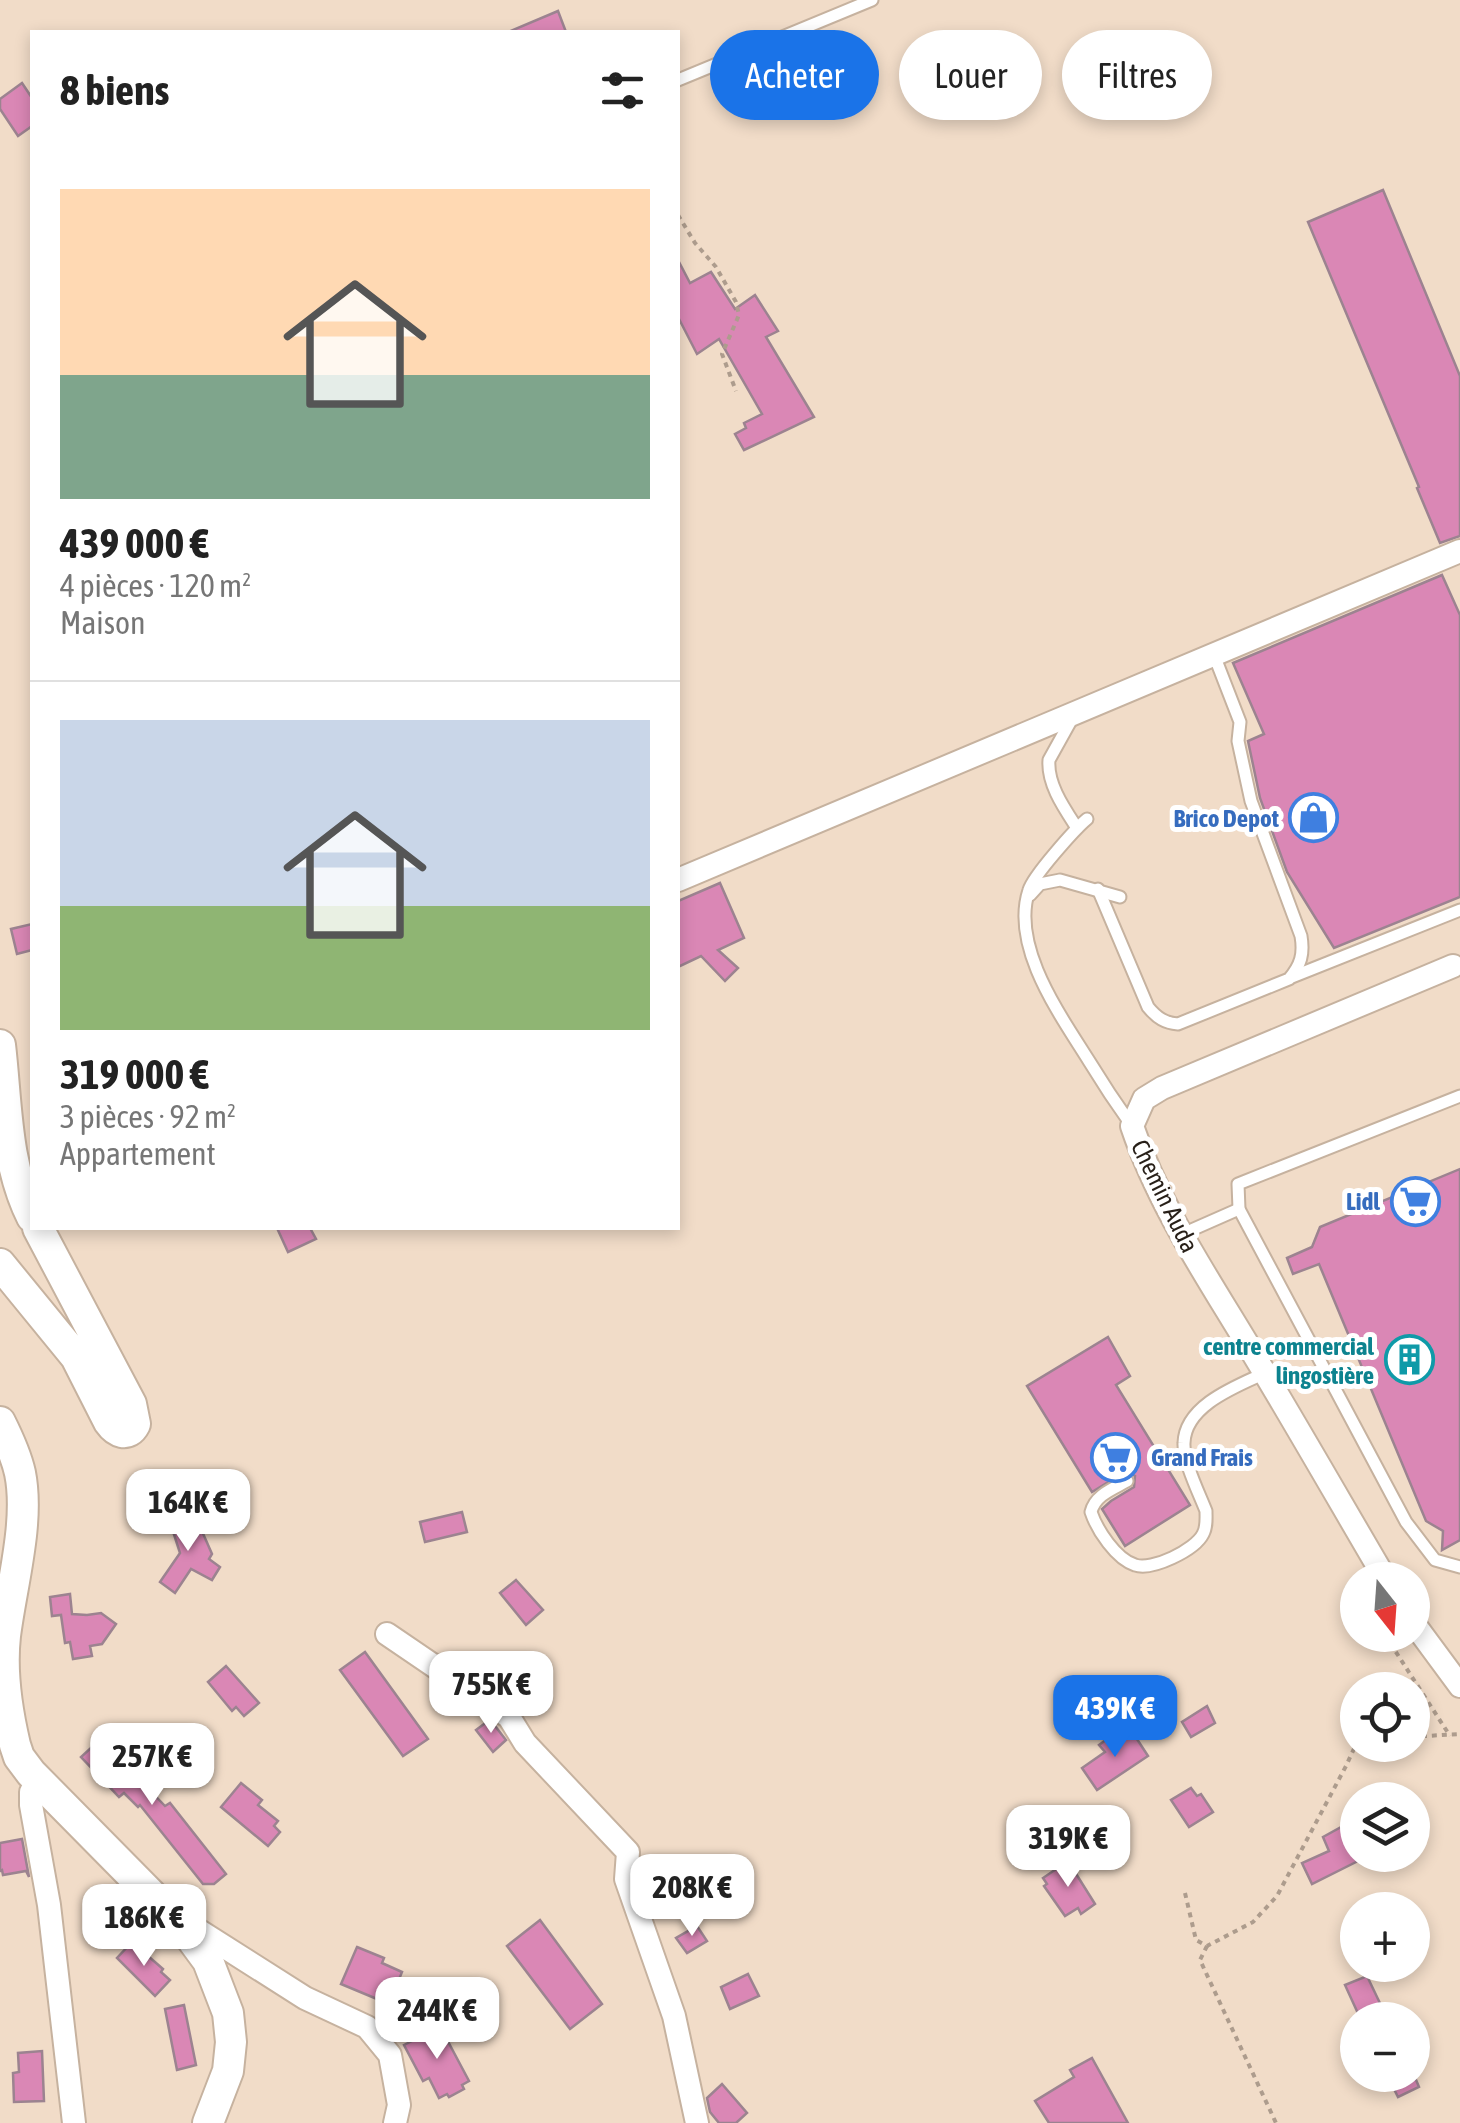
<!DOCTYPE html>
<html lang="fr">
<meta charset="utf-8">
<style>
body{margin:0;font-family:"Asap Condensed",sans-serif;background:#f6f6f6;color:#222;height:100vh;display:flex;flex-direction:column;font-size:38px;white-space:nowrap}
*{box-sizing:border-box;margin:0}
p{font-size:32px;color:#767676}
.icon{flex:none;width:55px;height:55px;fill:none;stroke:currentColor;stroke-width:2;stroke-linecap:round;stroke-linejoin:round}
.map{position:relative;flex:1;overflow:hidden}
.details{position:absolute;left:30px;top:30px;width:650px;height:1200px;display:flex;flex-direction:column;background:#fff;border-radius:0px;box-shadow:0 5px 15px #0003}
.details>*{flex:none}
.hud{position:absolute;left:710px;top:30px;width:600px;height:90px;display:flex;gap:20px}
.needle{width:65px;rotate:163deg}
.tools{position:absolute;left:1340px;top:1562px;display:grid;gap:20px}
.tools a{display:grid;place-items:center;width:90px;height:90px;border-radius:50%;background:#fff;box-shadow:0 5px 15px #0003;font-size:50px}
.price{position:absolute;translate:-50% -85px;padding:0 22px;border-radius:20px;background:#fff;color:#222;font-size:32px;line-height:65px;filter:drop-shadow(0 2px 5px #0008)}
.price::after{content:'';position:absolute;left:50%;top:60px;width:30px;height:22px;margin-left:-15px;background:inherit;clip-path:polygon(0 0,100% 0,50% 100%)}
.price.current{background:#1a73e8;color:#fff}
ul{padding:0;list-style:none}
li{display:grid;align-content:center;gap:20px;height:530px;padding:0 30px}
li+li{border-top:2px solid #e0e0e0}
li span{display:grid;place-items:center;height:310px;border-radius:0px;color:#555}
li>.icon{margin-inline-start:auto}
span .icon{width:180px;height:180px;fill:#fffc;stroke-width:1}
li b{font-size:42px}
h2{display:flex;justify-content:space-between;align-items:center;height:120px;padding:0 30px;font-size:42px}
.tag{padding:0 35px;border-radius:45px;background:#fff;box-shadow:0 5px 15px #0003;font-size:35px;line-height:90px}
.tag.current{background:#1a73e8;color:#fff}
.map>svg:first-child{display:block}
.building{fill:#da87b5;stroke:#9c8390;stroke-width:2.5}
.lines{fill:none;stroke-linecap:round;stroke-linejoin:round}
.service-casing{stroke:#c6b29f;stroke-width:15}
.minor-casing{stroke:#c6b29f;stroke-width:26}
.tertiary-casing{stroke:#c6b29f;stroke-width:34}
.path{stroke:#ad9c8d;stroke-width:4;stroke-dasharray:5 5;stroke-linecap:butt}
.service{stroke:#fff;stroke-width:11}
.minor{stroke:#fff;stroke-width:22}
.tertiary{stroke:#fff;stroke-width:30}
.labels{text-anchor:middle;stroke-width:10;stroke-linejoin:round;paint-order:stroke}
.shop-label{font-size:25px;font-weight:bold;fill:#366cbe;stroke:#fff;text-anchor:end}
.street-label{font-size:25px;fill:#271f18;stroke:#fff}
.culture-label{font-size:25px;font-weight:bold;fill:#0d838f;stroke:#fff;text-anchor:end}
</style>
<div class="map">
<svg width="1460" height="2123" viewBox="0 0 1460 2123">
<rect width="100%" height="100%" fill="#f1dcc8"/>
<!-- building -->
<g class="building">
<polygon points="558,11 566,32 508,32"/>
<polygon points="22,83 32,98 32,126 18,136 0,109 0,99"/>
<polygon points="1383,190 1460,376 1460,536 1440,543 1417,488 1419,487 1308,222"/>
<polygon points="678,260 690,283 711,272 735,309 755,295 778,331 766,337 814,417 744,450 735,434 746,428 744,423 762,414 719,339 697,354 678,317"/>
<polygon points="1442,575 1460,615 1460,897 1334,948 1287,872 1260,798 1248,741 1264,734 1233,663"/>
<polygon points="720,883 744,938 718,950 738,968 725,981 701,956 678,967 678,901"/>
<polygon points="32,924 32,950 17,954 11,929"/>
<polygon points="1460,1169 1460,1540 1442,1550 1443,1531 1426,1521 1319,1264 1293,1274 1287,1258 1312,1247 1320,1227"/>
<polygon points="277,1228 310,1228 316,1239 288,1252"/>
<polygon points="1108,1337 1130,1376 1116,1385 1190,1505 1125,1546 1102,1509 1111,1501 1134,1487 1135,1476 1128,1472 1123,1473 1092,1492 1027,1386"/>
<polygon points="184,1510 193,1533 201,1529 212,1554 209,1559 220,1567 212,1580 191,1569 175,1593 160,1582 180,1553 168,1516"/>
<polygon points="462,1512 467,1532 425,1542 420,1522"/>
<polygon points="516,1580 543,1610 526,1625 500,1593"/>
<polygon points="70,1594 72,1614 87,1615 101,1613 116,1624 102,1644 90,1646 92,1656 73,1659 70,1642 65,1643 61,1615 52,1616 50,1597"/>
<polygon points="365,1652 428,1739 403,1756 340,1670"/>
<polygon points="226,1666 259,1703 244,1716 236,1707 232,1711 208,1682"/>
<polygon points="1207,1706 1215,1723 1191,1737 1182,1722"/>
<polygon points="488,1721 495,1726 506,1740 493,1752 476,1730"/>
<polygon points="1133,1733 1148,1756 1097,1790 1082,1768 1105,1752 1099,1745 1114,1734 1120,1741"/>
<polygon points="105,1735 143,1775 139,1779 165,1806 170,1803 226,1874 214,1884 203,1884 140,1805 138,1807 124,1793 119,1797 81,1757"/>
<polygon points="241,1783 262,1800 258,1805 278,1821 274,1826 280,1832 268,1846 221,1807"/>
<polygon points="1191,1788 1197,1796 1201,1794 1213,1812 1189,1827 1171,1800"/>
<polygon points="1343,1826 1360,1860 1312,1884 1302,1863 1329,1851 1323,1837"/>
<polygon points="22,1839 29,1877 26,1871 3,1875 2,1870 0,1871 0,1843"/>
<polygon points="1068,1861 1095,1904 1081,1914 1078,1908 1065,1916 1044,1886 1047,1884 1043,1878"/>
<polygon points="540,1920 602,2004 570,2029 507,1946"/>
<polygon points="697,1926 707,1941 687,1953 676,1938"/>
<polygon points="132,1942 163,1969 161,1972 170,1980 155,1996 117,1958"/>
<polygon points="357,1947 384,1958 382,1963 402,1972 389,2004 341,1984"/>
<polygon points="748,1974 759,1996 730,2009 721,1987"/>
<polygon points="1367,1976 1388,2020 1361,2020 1345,1985"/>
<polygon points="184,2005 196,2065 177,2070 165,2009"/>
<polygon points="429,2024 437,2038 444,2034 469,2081 462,2085 464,2089 449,2097 447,2094 439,2098 429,2078 423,2081 404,2045 414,2040 411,2034"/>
<polygon points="42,2051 44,2101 14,2102 13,2073 19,2072 18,2053"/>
<polygon points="1092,2058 1128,2123 1049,2123 1035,2101 1074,2077 1070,2070"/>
<polygon points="1387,2075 1414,2075 1419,2087 1398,2097"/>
<polygon points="722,2084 747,2113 736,2123 719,2123 710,2112 707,2098"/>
</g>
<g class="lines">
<defs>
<g id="service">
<polyline points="678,80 872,0"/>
<path d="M1074,715l-25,45c-2,24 15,48 28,68"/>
<path d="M1087,819c-12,10 -54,57 -58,71 -19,57 32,126 60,171 14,23 28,44 43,65"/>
<path d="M1098,889l50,118c9,11 17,16 30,17l111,-45c12,-14 15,-25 12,-43l-50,-135 -13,-60 2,-19 -26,-67"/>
<polyline points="1030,895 1040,884 1060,880 1120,897"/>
<polyline points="1292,977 1460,910"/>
<polyline points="1460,1096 1238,1184 1239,1209 1406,1522 1435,1560 1460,1567"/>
<polyline points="1180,1235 1239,1209"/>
<path d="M1127,1481c-14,8 -32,14 -36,31 6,18 25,47 44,53 17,6 60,-15 68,-31 4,-7 3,-15 3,-23 -7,-18 -23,-50 -22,-68 1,-38 53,-57 81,-70"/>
</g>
<g id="minor">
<polyline points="678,880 1460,551"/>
<path d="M1386,1580c-44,-75 -87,-150 -132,-225 -44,-74 -94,-146 -122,-229l12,-27 18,-11 291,-122"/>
<polyline points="1412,1621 1460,1686"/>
<polyline points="387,1634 509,1717 525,1743 628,1852 626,1879 674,2016 697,2123"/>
<polyline points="38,1781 31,1792 31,1805 49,1905 74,2123"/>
<polyline points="183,1927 198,1930 305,1998 367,2027 390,2055 399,2105 395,2123"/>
</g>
<g id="tertiary">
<path d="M0,1045c7,59 5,118 32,172"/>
<path d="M0,1264l76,93 33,65c7,10 19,16 26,2l-4,-20 -93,-176"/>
<path d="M0,1422c8,16 16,33 20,51 10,49 -9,114 -15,163 -4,36 2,75 10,109l4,12 12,16 152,154 25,34 20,52 3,29 -3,29 -20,52"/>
</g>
</defs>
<!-- service casing -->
<use href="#service" class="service-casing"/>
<!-- minor casing -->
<use href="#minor" class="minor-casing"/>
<!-- tertiary casing -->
<use href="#tertiary" class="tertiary-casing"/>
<!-- path -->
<g class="path">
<polyline points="678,215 695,243 716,267 736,302 739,315 722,354 736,391"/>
<polyline points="1346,1586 1358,1599"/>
<polyline points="1385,1635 1450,1736"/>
<polyline points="1412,1734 1426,1736 1460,1734"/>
<polyline points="1185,1893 1196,1940 1207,1946 1253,1922 1277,1896 1346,1766 1358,1740"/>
<polyline points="1207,1946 1200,1960 1276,2123"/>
</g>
<!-- service -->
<use href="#service" class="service"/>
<!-- minor -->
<use href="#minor" class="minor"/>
<!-- tertiary -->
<use href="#tertiary" class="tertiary"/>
</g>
<!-- icons -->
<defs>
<symbol id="shop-ring" viewBox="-11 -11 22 22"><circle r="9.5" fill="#fff" stroke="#3f7fe0" stroke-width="1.5"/><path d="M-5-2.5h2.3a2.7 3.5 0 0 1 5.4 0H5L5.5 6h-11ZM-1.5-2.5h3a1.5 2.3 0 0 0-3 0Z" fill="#3f7fe0"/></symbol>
<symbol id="supermarket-ring" viewBox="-11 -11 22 22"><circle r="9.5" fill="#fff" stroke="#3f7fe0" stroke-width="1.5"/><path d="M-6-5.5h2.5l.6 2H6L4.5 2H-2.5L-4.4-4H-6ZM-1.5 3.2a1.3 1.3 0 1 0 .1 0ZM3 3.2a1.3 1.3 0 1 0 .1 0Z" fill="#3f7fe0"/></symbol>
<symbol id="building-ring" viewBox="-11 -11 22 22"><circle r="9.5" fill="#fff" stroke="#0f9aa8" stroke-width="1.5"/><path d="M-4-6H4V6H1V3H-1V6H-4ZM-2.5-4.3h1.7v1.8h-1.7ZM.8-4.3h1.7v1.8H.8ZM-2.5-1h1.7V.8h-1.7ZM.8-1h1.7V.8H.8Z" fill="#0f9aa8"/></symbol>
</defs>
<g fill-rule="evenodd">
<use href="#shop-ring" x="1286" y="790" width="55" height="55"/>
<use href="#supermarket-ring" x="1388" y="1174" width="55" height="55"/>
<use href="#building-ring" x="1382" y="1332" width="55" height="55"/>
<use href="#supermarket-ring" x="1088" y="1430" width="55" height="55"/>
</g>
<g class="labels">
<!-- shop labels -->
<g class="shop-label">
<text x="1279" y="827">Brico Depot</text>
<text x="1380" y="1210">Lidl</text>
<text x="1151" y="1466" text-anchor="start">Grand Frais</text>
</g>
<!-- street labels -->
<g class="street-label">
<text transform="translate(1165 1196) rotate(64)" y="9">Chemin Auda</text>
</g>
<!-- culture labels -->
<g class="culture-label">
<text x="1374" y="1355">centre commercial<tspan x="1374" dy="29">lingostière</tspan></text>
</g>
</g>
</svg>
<div class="tools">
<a><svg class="needle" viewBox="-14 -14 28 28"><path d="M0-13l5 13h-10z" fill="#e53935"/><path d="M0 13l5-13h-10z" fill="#767676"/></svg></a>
<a><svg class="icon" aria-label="locate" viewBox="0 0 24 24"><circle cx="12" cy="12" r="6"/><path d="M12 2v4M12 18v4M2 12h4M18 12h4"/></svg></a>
<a><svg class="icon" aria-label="layers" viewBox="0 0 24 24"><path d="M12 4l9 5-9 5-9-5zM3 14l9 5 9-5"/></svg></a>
<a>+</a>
<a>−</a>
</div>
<b class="price" style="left:188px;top:1554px">164K €</b>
<b class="price" style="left:491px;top:1736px">755K €</b>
<b class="price current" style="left:1115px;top:1760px">439K €</b>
<b class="price" style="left:152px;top:1808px">257K €</b>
<b class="price" style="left:1068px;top:1890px">319K €</b>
<b class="price" style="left:692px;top:1939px">208K €</b>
<b class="price" style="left:144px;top:1969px">186K €</b>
<b class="price" style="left:437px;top:2062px">244K €</b>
<div class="hud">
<a class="tag current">Acheter</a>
<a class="tag">Louer</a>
<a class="tag">Filtres</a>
</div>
<section class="details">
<h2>8 biens<svg class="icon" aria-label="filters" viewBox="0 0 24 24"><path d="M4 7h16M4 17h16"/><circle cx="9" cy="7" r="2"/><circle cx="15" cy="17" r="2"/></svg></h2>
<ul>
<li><span style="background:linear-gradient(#ffd9b3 60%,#7fa58c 0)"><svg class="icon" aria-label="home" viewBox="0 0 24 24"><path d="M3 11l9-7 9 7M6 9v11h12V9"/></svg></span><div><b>439 000 €</b><p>4 pièces · 120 m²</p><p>Maison</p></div></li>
<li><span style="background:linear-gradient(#c9d6e8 60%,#8fb573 0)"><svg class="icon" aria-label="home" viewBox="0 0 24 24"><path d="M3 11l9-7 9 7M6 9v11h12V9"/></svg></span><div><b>319 000 €</b><p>3 pièces · 92 m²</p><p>Appartement</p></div></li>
</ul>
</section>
</div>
